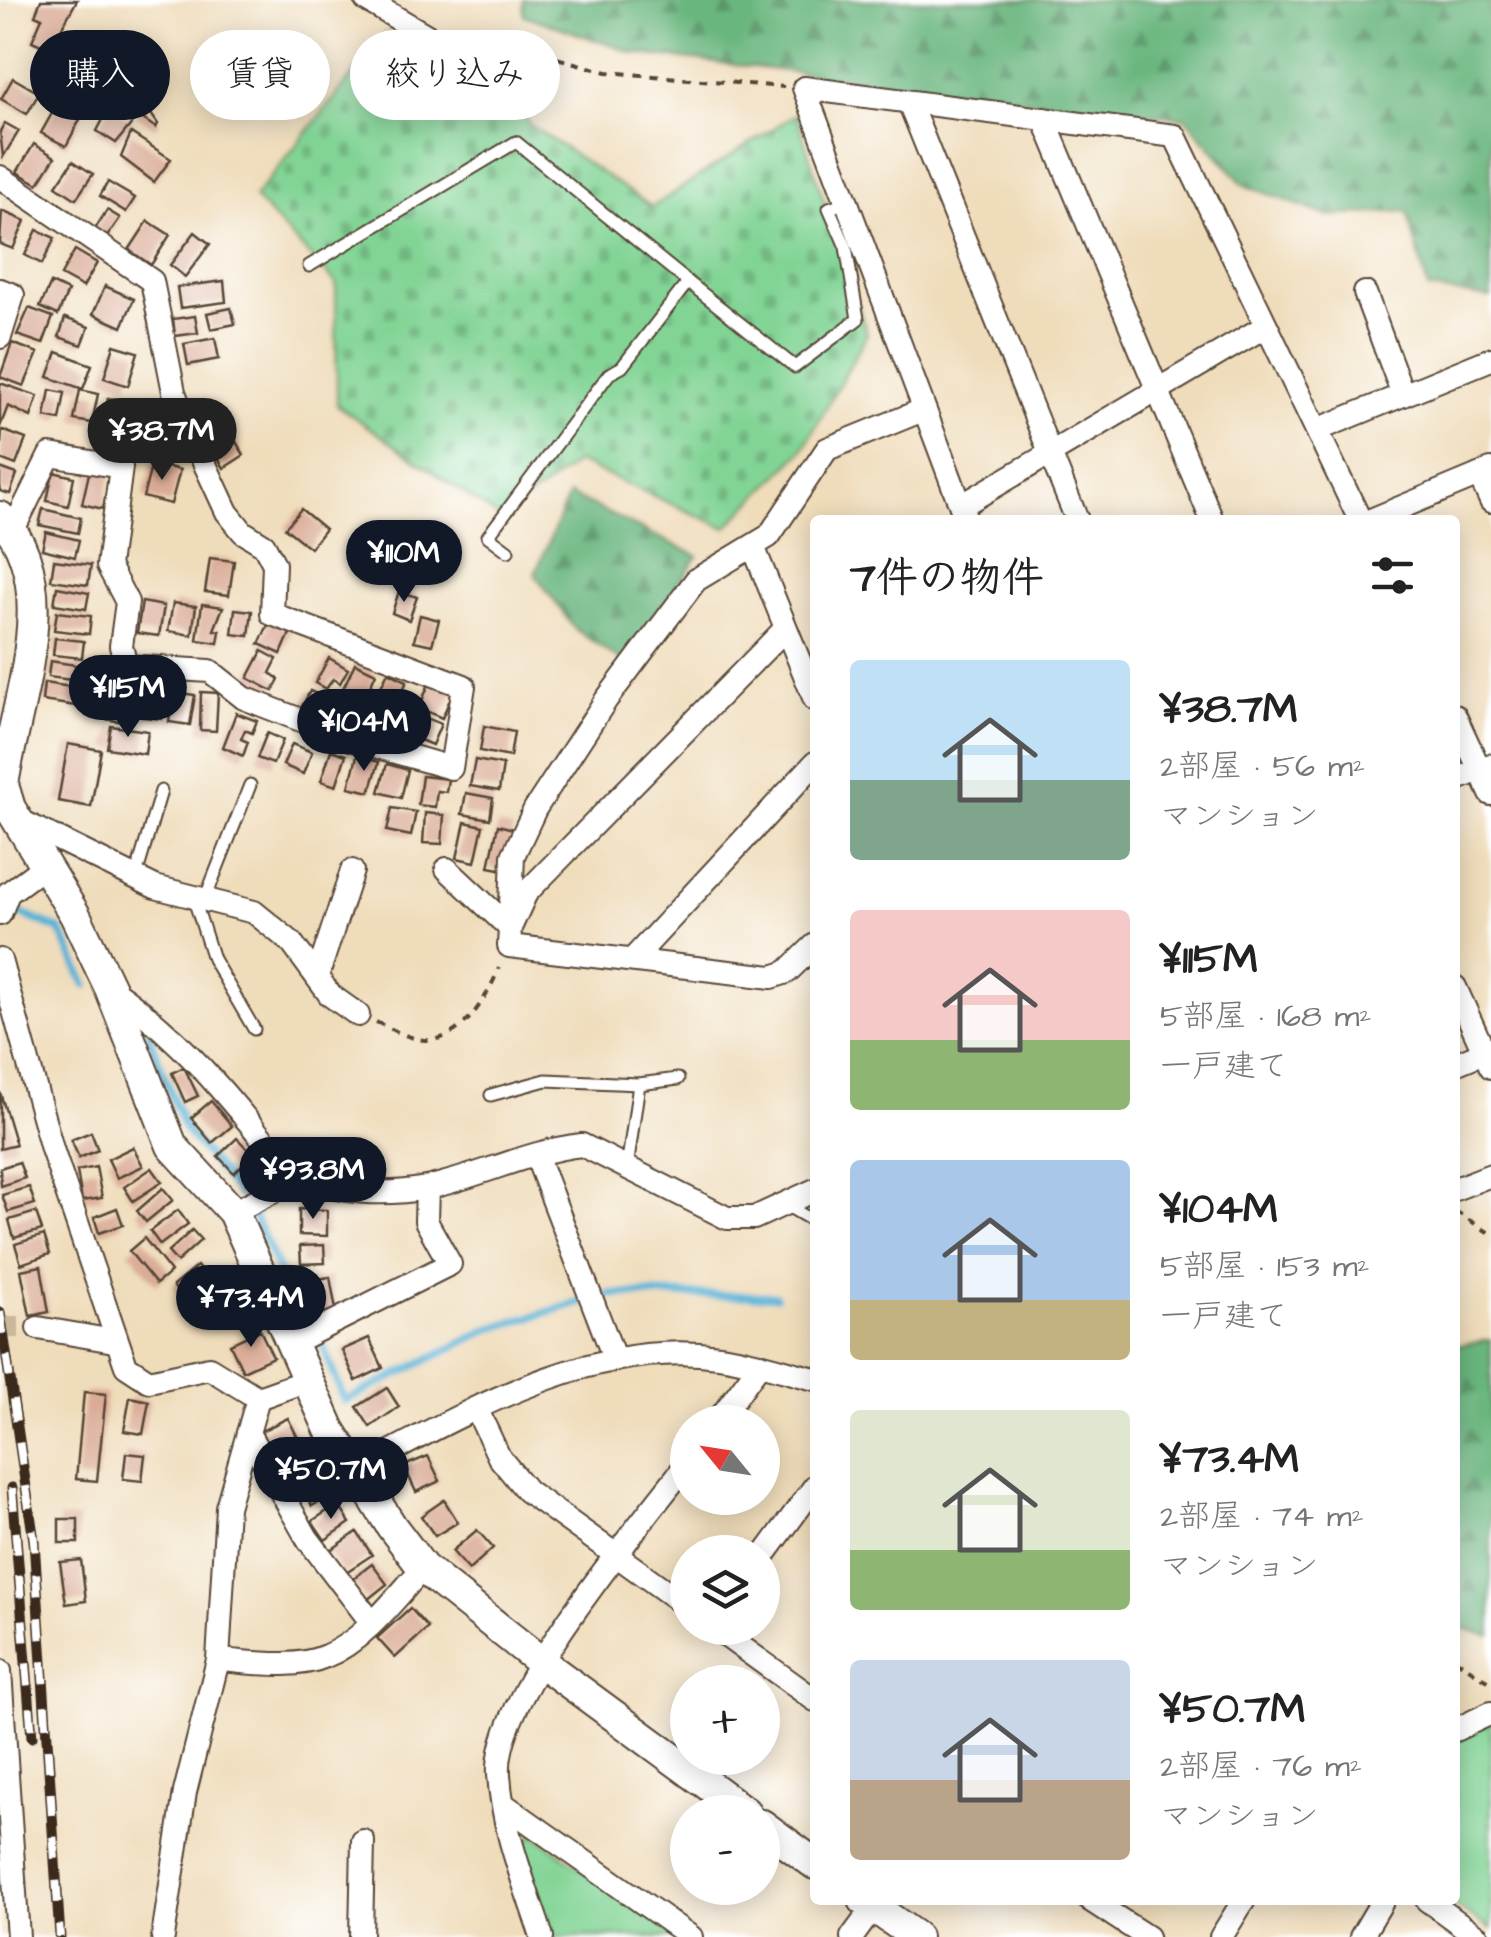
<!DOCTYPE html>
<html lang="ja">
<meta charset="utf-8">
<style>
body{margin:0;font-family:"Architects Daughter","Klee One",sans-serif;background:#f6f6f6;color:#222;height:100vh;display:flex;flex-direction:column;font-size:38px;white-space:nowrap}
*{box-sizing:border-box;margin:0}
p{font-size:32px;color:#767676}
.icon{flex:none;width:55px;height:55px;fill:none;stroke:currentColor;stroke-width:2;stroke-linecap:round;stroke-linejoin:round}
.map{position:relative;flex:1;overflow:hidden}
.sheet{position:absolute;left:810px;top:515px;width:650px;height:1390px;display:flex;flex-direction:column;background:#fff;border-radius:10px;box-shadow:0 5px 25px #0003}
.sheet>*{flex:none}
.guide{position:absolute;left:30px;top:30px;width:630px;height:90px;display:flex;gap:20px}
.needle{width:65px;rotate:300deg}
.tools{position:absolute;left:670px;top:1405px;display:grid;gap:20px}
.tools a{display:grid;place-items:center;width:110px;height:110px;border-radius:50%;background:#fff;box-shadow:0 5px 25px #0003;font-size:50px}
.price{position:absolute;translate:-50% -85px;padding:0 22px;border-radius:35px;background:#111827;color:#fff;font-size:32px;line-height:65px;filter:drop-shadow(0 2px 5px #0008)}
.price::after{content:'';position:absolute;left:50%;top:60px;width:30px;height:22px;margin-left:-15px;background:inherit;clip-path:polygon(0 0,100% 0,50% 100%)}
.price.current{background:#222;color:#fff}
ul{padding:0;list-style:none}
li{display:flex;align-items:center;gap:30px;height:250px;padding:0 40px}
li span{display:grid;place-items:center;flex:none;width:280px;height:200px;border-radius:10px;color:#555}
li>.icon{margin-inline-start:auto}
span .icon{width:120px;height:120px;fill:#fffc;stroke-width:1}
li b{font-size:42px}
h2{display:flex;justify-content:space-between;align-items:center;height:120px;padding:0 40px;font-size:42px}
.tag{padding:0 35px;border-radius:45px;background:#fff;box-shadow:0 5px 25px #0003;font-size:35px;line-height:90px}
.tag.current{background:#111827;color:#fff}
.map>svg:first-child{display:block}
.forest{fill:url(#forest-firs);stroke:#52704e;stroke-width:2.5}
.cemetery{fill:url(#cemetery-stones);stroke:#5e7f5a;stroke-width:2.5}
.park{fill:#82d495;stroke:#5e7f5a;stroke-width:2.5}
.lines{fill:none;stroke-linecap:round;stroke-linejoin:round}
.stream{stroke:#59b2d6;stroke-width:8}
.building{fill:#daab95}
.street-tunnel{stroke:#cbb89b;stroke-width:22;stroke-dasharray:22 11;stroke-linecap:butt}
.lane-casing{stroke:#564535;stroke-width:15}
.street-casing{stroke:#564535;stroke-width:26}
.secondary-casing{stroke:#564535;stroke-width:34}
.path{stroke:#564535;stroke-width:4;stroke-dasharray:8 8;stroke-linecap:butt}
.lane{stroke:#fff;stroke-width:11}
.street{stroke:#fff;stroke-width:22}
.secondary{stroke:#fff;stroke-width:30}
.rail-casing{stroke:#3b2a1e;stroke-width:11}
.rail{stroke:#fff;stroke-width:8;stroke-dasharray:22;stroke-linecap:butt}
</style>
<div class="map">
<svg width="1491" height="1937" viewBox="0 0 1491 1937">
<defs>
<pattern id="forest-firs" width="22" height="20" patternUnits="userSpaceOnUse" patternTransform="scale(2.5)"><rect width="22" height="20" fill="#69b67e"/><path d="M5 1l3.5 6h-7zM16 11l3.5 6h-7z" fill="#589467"/></pattern>
<pattern id="cemetery-stones" width="16" height="16" patternUnits="userSpaceOnUse" patternTransform="scale(2.5)"><rect width="16" height="16" fill="#82d495"/><path d="M2 7V4a2 2 0 0 1 4 0v3zM10 15v-3a2 2 0 0 1 4 0v3z" fill="#71b680"/></pattern>
</defs>
<rect width="100%" height="100%" fill="#fff"/>
<filter id="ink" filterUnits="userSpaceOnUse"><feTurbulence type="fractalNoise" baseFrequency=".01" numOctaves="2"/><feDisplacementMap in="SourceGraphic" scale="20" xChannelSelector="R" yChannelSelector="G"/><feConvolveMatrix kernelMatrix="1 2 1 2 8 2 1 2 1" color-interpolation-filters="sRGB"/></filter>
<filter id="wash" filterUnits="userSpaceOnUse"><feTurbulence type="fractalNoise" baseFrequency=".0048" numOctaves="4" result="noise"/><feDisplacementMap in="SourceGraphic" scale="40" xChannelSelector="R" yChannelSelector="G"/><feGaussianBlur stdDeviation="2.25" result="paint"/><feColorMatrix in="noise" values="0 0 0 0 0 0 0 0 0 0 0 0 0 0 0 0 0 1.4 0 .05"/><feComposite in="paint" operator="in"/></filter>
<g filter="url(#wash)">
<rect width="100%" height="100%" fill="#efdcba"/>
<!-- forest -->
<g class="forest">
<polygon points="523,0 1491,0 1491,298 1428,289 1407,211 1328,216 1244,185 1185,118 633,53 524,15"/>
<polygon points="569,495 698,556 623,662 575,629 535,574"/>
<polygon points="1491,1340 1491,1636 1455,1626 1455,1346"/>
</g>
<!-- cemetery -->
<polygon class="cemetery" points="387,33 423,56 490,65 530,125 652,207 796,114 867,334 802,451 726,528 577,462 501,519 337,405 336,283 254,198"/>
<!-- park -->
<g class="park">
<polygon points="1491,1722 1491,1929 1446,1900 1455,1900 1455,1736"/>
<polygon points="532,1833 676,1937 552,1937 522,1848"/>
</g>
<g class="lines">
<!-- stream -->
<g class="stream">
<polyline points="12,910 60,930 86,985"/>
<polyline points="148,1034 185,1130 240,1195"/>
<polyline points="253,1214 282,1277"/>
<polyline points="303,1296 345,1401 489,1329 610,1294 775,1296"/>
</g>
</g>
<g id="blocks">
<!-- building -->
<g class="building">
<polygon points="41,0 77,0 50,49 32,41 42,18 35,15"/>
<polygon points="13,78 39,93 27,114 1,99"/>
<polygon points="124,85 136,92 158,124 156,128 115,100"/>
<polygon points="59,101 83,114 66,146 41,133"/>
<polygon points="110,106 133,122 116,143 97,131"/>
<polygon points="5,123 19,131 3,157 0,131"/>
<polygon points="131,133 171,159 154,182 121,157"/>
<polygon points="34,144 55,157 38,184 17,172"/>
<polygon points="73,161 93,174 76,199 56,186"/>
<polygon points="108,182 135,198 126,212 100,196"/>
<polygon points="107,210 120,218 107,237 95,229"/>
<polygon points="2,211 25,221 13,249 0,244"/>
<polygon points="148,221 170,235 151,265 129,250"/>
<polygon points="37,230 55,238 42,264 25,255"/>
<polygon points="195,232 210,244 185,277 170,265"/>
<polygon points="75,250 97,263 83,287 61,275"/>
<polygon points="224,281 226,302 180,308 177,287"/>
<polygon points="51,283 68,291 58,315 40,307"/>
<polygon points="105,286 134,299 122,327 93,314"/>
<polygon points="29,308 53,317 43,344 17,335"/>
<polygon points="231,308 235,324 211,329 207,313"/>
<polygon points="195,316 198,333 175,336 173,319"/>
<polygon points="65,318 89,327 82,345 59,337"/>
<polygon points="215,338 219,359 188,365 184,344"/>
<polygon points="12,343 38,353 24,386 0,377"/>
<polygon points="114,345 138,352 128,386 104,378"/>
<polygon points="57,352 92,365 83,389 48,377"/>
<polygon points="0,383 38,396 31,417 8,406 0,427"/>
<polygon points="50,390 65,393 60,420 45,417"/>
<polygon points="80,390 98,394 92,423 74,420"/>
<polygon points="108,398 131,402 124,440 101,436"/>
<polygon points="2,430 26,439 16,465 0,459"/>
<polygon points="232,435 244,455 224,468 212,448"/>
<polygon points="152,463 180,470 171,504 143,497"/>
<polygon points="0,468 17,474 10,494 0,491"/>
<polygon points="90,469 111,473 103,509 82,504"/>
<polygon points="53,472 74,477 68,506 47,501"/>
<polygon points="43,509 81,518 78,533 39,525"/>
<polygon points="301,509 325,529 310,548 285,528"/>
<polygon points="46,532 79,540 75,557 42,549"/>
<polygon points="210,558 234,561 229,595 205,592"/>
<polygon points="54,560 91,565 88,585 51,580"/>
<polygon points="57,587 89,593 86,609 54,604"/>
<polygon points="399,591 417,597 409,620 392,613"/>
<polygon points="142,602 164,606 159,636 137,633"/>
<polygon points="173,603 196,606 192,635 168,631"/>
<polygon points="202,604 223,607 214,630 220,631 218,643 197,640"/>
<polygon points="235,609 252,611 249,636 232,634"/>
<polygon points="57,612 91,616 89,634 54,630"/>
<polygon points="420,615 439,620 432,645 414,641"/>
<polygon points="270,621 291,631 281,654 259,644"/>
<polygon points="55,638 84,641 82,658 53,655"/>
<polygon points="262,651 277,659 270,673 279,679 273,691 248,678"/>
<polygon points="329,658 348,669 340,683 333,679 326,689 315,683"/>
<polygon points="50,661 82,666 80,681 48,677"/>
<polygon points="355,663 376,673 366,695 360,693 355,702 340,695"/>
<polygon points="388,672 407,681 398,701 378,693"/>
<polygon points="431,679 454,690 442,718 419,708"/>
<polygon points="44,683 78,688 76,706 42,701"/>
<polygon points="310,691 345,707 337,723 302,707"/>
<polygon points="173,692 195,695 190,725 169,722"/>
<polygon points="201,692 218,693 216,731 200,730"/>
<polygon points="95,693 115,696 114,703 128,706 125,722 91,717"/>
<polygon points="145,693 164,695 162,719 142,717"/>
<polygon points="374,698 396,707 388,728 366,719"/>
<polygon points="236,713 257,721 252,733 245,730 241,739 248,742 243,756 223,747"/>
<polygon points="416,714 441,724 432,745 408,735"/>
<polygon points="111,726 148,731 145,754 107,748"/>
<polygon points="484,726 514,732 510,757 480,751"/>
<polygon points="267,733 283,740 273,764 257,758"/>
<polygon points="68,744 101,750 91,807 58,801"/>
<polygon points="292,744 312,752 303,774 283,765"/>
<polygon points="331,750 346,755 336,786 321,781"/>
<polygon points="357,756 379,762 370,792 349,787"/>
<polygon points="475,760 503,765 499,791 470,786"/>
<polygon points="387,764 408,770 401,798 379,792"/>
<polygon points="422,776 448,779 446,792 437,791 435,807 418,805"/>
<polygon points="466,793 493,798 490,819 462,814"/>
<polygon points="392,808 416,812 411,836 387,831"/>
<polygon points="425,813 444,815 442,844 423,843"/>
<polygon points="465,822 483,826 475,862 457,858"/>
<polygon points="498,825 513,829 505,870 489,867"/>
<polygon points="184,1067 198,1096 185,1102 172,1073"/>
<polygon points="0,1092 16,1145 0,1149"/>
<polygon points="211,1101 232,1126 212,1143 191,1118"/>
<polygon points="91,1132 98,1150 79,1158 71,1140"/>
<polygon points="237,1138 253,1155 234,1173 218,1156"/>
<polygon points="133,1147 143,1166 117,1178 108,1159"/>
<polygon points="19,1162 25,1178 1,1186 0,1168"/>
<polygon points="96,1167 102,1198 82,1201 77,1171"/>
<polygon points="152,1168 162,1182 133,1201 124,1187"/>
<polygon points="29,1187 35,1204 8,1212 2,1195"/>
<polygon points="163,1188 173,1200 146,1222 137,1211"/>
<polygon points="117,1208 123,1225 99,1233 94,1217"/>
<polygon points="299,1209 327,1210 327,1236 299,1235"/>
<polygon points="178,1210 188,1224 160,1245 150,1231"/>
<polygon points="36,1212 42,1230 14,1238 9,1220"/>
<polygon points="192,1230 201,1240 177,1262 168,1252"/>
<polygon points="44,1235 50,1254 21,1264 15,1244"/>
<polygon points="144,1238 171,1272 156,1284 129,1251"/>
<polygon points="324,1245 325,1263 301,1264 300,1246"/>
<polygon points="41,1266 49,1312 30,1316 21,1270"/>
<polygon points="197,1266 227,1304 204,1323 173,1286"/>
<polygon points="330,1277 336,1310 318,1314 312,1280"/>
<polygon points="260,1330 273,1357 243,1371 230,1344"/>
<polygon points="369,1338 383,1368 356,1381 342,1350"/>
<polygon points="387,1388 399,1407 370,1427 357,1407"/>
<polygon points="84,1392 106,1394 97,1481 76,1479"/>
<polygon points="130,1397 149,1401 143,1434 124,1431"/>
<polygon points="288,1418 297,1436 270,1449 261,1431"/>
<polygon points="304,1443 314,1462 287,1476 278,1457"/>
<polygon points="126,1453 145,1455 142,1481 123,1479"/>
<polygon points="428,1456 440,1481 416,1492 404,1466"/>
<polygon points="323,1475 333,1494 312,1506 302,1487"/>
<polygon points="444,1500 458,1522 435,1536 421,1516"/>
<polygon points="338,1504 350,1523 325,1540 312,1521"/>
<rect x="59" y="1519" width="19" height="24"/>
<polygon points="477,1530 493,1548 469,1570 452,1551"/>
<polygon points="357,1532 372,1555 343,1574 328,1552"/>
<polygon points="81,1560 86,1601 66,1604 60,1562"/>
<polygon points="372,1564 387,1584 367,1600 351,1580"/>
<polygon points="410,1608 428,1628 395,1658 377,1638"/>
</g>
</g>
</g>
<g filter="url(#ink)">
<use href="#blocks" fill-opacity="0" stroke="#564535" stroke-width="2.5"/>
<g class="lines">
<!-- street-tunnel -->
<polyline class="street-tunnel" points="0,1327 19,1327"/>
<defs>
<g id="lane">
<polyline points="309,266 516,142 688,282"/>
<polyline points="508,551 488,536 609,374 622,367 688,282 795,367 858,319 846,247 829,208 846,202"/>
<polyline points="135,879 161,791"/>
<polyline points="193,896 213,959 254,1029"/>
<polyline points="205,899 250,785"/>
<polyline points="491,1095 546,1080 639,1084"/>
<polyline points="627,1168 639,1084 678,1079"/>
<polyline points="784,1204 815,1222"/>
</g>
<g id="street">
<polyline points="366,0 436,41 519,47"/>
<polyline points="909,102 1077,520"/>
<polyline points="1044,119 1212,520"/>
<polyline points="0,177 152,281 174,392 184,419 227,512 243,532 264,545 274,564 272,614 464,686 451,768 347,738 244,698 210,671 126,666 121,646 127,602 108,566 121,467 50,455 13,530"/>
<polyline points="0,290 13,295 0,337"/>
<polyline points="1365,293 1403,395"/>
<polyline points="1317,430 1491,359"/>
<polyline points="1479,475 1491,501"/>
<polyline points="961,506 1266,326"/>
<polyline points="966,520 804,88 1175,136 1360,520"/>
<polyline points="1371,520 1491,470"/>
<polyline points="753,546 815,700"/>
<polyline points="785,629 526,893 510,928 509,946 772,977 787,972 815,945"/>
<polyline points="1455,716 1491,794"/>
<polyline points="1455,780 1491,765"/>
<polyline points="17,819 155,887 254,912 291,942 330,995 358,1015"/>
<polyline points="447,869 510,928 513,856 535,809 606,700 696,580 769,536 827,449 923,410"/>
<polyline points="0,914 8,893 46,865"/>
<polyline points="633,959 815,763"/>
<polyline points="0,960 52,1149 126,1366 149,1381 209,1368 258,1398"/>
<polyline points="317,977 352,871"/>
<polyline points="1455,987 1491,1067"/>
<path d="M110,988c76,52 128,121 186,192"/>
<polyline points="1455,1064 1491,1049"/>
<polyline points="536,1155 615,1360"/>
<polyline points="1455,1189 1491,1175"/>
<path d="M233,1212l63,-32c44,11 85,17 130,8 53,-11 102,-37 156,-43l145,73h27l61,-28"/>
<polyline points="38,1328 114,1341"/>
<polyline points="292,1343 450,1264 426,1221 427,1188"/>
<polyline points="258,1398 308,1380"/>
<polyline points="476,1408 499,1457 527,1491 688,1607"/>
<polyline points="717,1422 760,1364"/>
<polyline points="248,1433 307,1538 372,1623"/>
<path d="M354,1471c110,-57 235,-133 365,-115 32,4 64,15 96,23"/>
<polyline points="762,1558 815,1486"/>
<polyline points="715,1628 815,1700"/>
<path d="M218,1660c34,2 76,10 108,-4 38,-15 70,-59 97,-88"/>
<polyline points="0,1671 18,1937"/>
<polyline points="1455,1730 1491,1713"/>
<polyline points="506,1806 691,1937"/>
<polyline points="1090,1900 1147,1937"/>
<polyline points="1427,1900 1478,1937"/>
<polyline points="163,1937 185,1792 218,1660 227,1507 258,1398"/>
<polyline points="361,1937 363,1841"/>
<path d="M542,1937c-17,-52 -40,-108 -43,-163 -6,-77 141,-248 189,-312"/>
<polyline points="852,1937 879,1900"/>
<polyline points="1221,1937 1244,1900"/>
<polyline points="1361,1937 1383,1900"/>
</g>
<g id="secondary">
<path d="M0,517c65,66 15,186 3,268l7,23 65,107 35,73 62,158 61,66 97,218 62,97 31,41 118,94 204,150"/>
<polyline points="762,1825 815,1864"/>
<polyline points="864,1900 916,1937"/>
</g>
</defs>
<!-- lane casing -->
<use href="#lane" class="lane-casing"/>
<!-- street casing -->
<use href="#street" class="street-casing"/>
<!-- secondary casing -->
<use href="#secondary" class="secondary-casing"/>
<!-- path -->
<g class="path">
<polyline points="542,54 607,72 784,87"/>
<path d="M376,1022c16,7 36,19 54,18 34,-2 58,-44 69,-72"/>
<polyline points="1455,1211 1491,1234"/>
<polyline points="1455,1659 1491,1683"/>
</g>
<!-- lane -->
<use href="#lane" class="lane"/>
<!-- street -->
<use href="#street" class="street"/>
<!-- secondary -->
<use href="#secondary" class="secondary"/>
<defs>
<g id="rail">
<polyline points="0,1312 34,1541 60,1937"/>
<polyline points="12,1488 32,1737"/>
</g>
</defs>
<!-- rail casing -->
<use href="#rail" class="rail-casing"/>
<!-- rail -->
<use href="#rail" class="rail"/>
</g>
</g>
</svg>
<div class="tools">
<a><svg class="needle" viewBox="-14 -14 28 28"><path d="M0-13l5 13h-10z" fill="#e53935"/><path d="M0 13l5-13h-10z" fill="#767676"/></svg></a>
<a><svg class="icon" aria-label="layers" viewBox="0 0 24 24"><path d="M12 4l9 5-9 5-9-5zM3 14l9 5 9-5"/></svg></a>
<a>+</a>
<a>−</a>
</div>
<b class="price current" style="left:162px;top:483px">¥38.7M</b>
<b class="price" style="left:404px;top:605px">¥110M</b>
<b class="price" style="left:128px;top:740px">¥115M</b>
<b class="price" style="left:364px;top:774px">¥104M</b>
<b class="price" style="left:313px;top:1222px">¥93.8M</b>
<b class="price" style="left:251px;top:1350px">¥73.4M</b>
<b class="price" style="left:331px;top:1522px">¥50.7M</b>
<div class="guide">
<a class="tag current">購入</a>
<a class="tag">賃貸</a>
<a class="tag">絞り込み</a>
</div>
<section class="sheet">
<h2>7件の物件<svg class="icon" aria-label="filters" viewBox="0 0 24 24"><path d="M4 7h16M4 17h16"/><circle cx="9" cy="7" r="2"/><circle cx="15" cy="17" r="2"/></svg></h2>
<ul>
<li><span style="background:linear-gradient(#bfe0f5 60%,#7fa58c 0)"><svg class="icon" aria-label="home" viewBox="0 0 24 24"><path d="M3 11l9-7 9 7M6 9v11h12V9"/></svg></span><div><b>¥38.7M</b><p>2部屋 · 56 m²</p><p>マンション</p></div></li>
<li><span style="background:linear-gradient(#f6c9c9 65%,#8fb573 0)"><svg class="icon" aria-label="home" viewBox="0 0 24 24"><path d="M3 11l9-7 9 7M6 9v11h12V9"/></svg></span><div><b>¥115M</b><p>5部屋 · 168 m²</p><p>一戸建て</p></div></li>
<li><span style="background:linear-gradient(#a9c7e8 70%,#c2b280 0)"><svg class="icon" aria-label="home" viewBox="0 0 24 24"><path d="M3 11l9-7 9 7M6 9v11h12V9"/></svg></span><div><b>¥104M</b><p>5部屋 · 153 m²</p><p>一戸建て</p></div></li>
<li><span style="background:linear-gradient(#dfe7d0 70%,#8fb573 0)"><svg class="icon" aria-label="home" viewBox="0 0 24 24"><path d="M3 11l9-7 9 7M6 9v11h12V9"/></svg></span><div><b>¥73.4M</b><p>2部屋 · 74 m²</p><p>マンション</p></div></li>
<li><span style="background:linear-gradient(#c9d6e8 60%,#b9a48a 0)"><svg class="icon" aria-label="home" viewBox="0 0 24 24"><path d="M3 11l9-7 9 7M6 9v11h12V9"/></svg></span><div><b>¥50.7M</b><p>2部屋 · 76 m²</p><p>マンション</p></div></li>
</ul>
</section>
</div>
